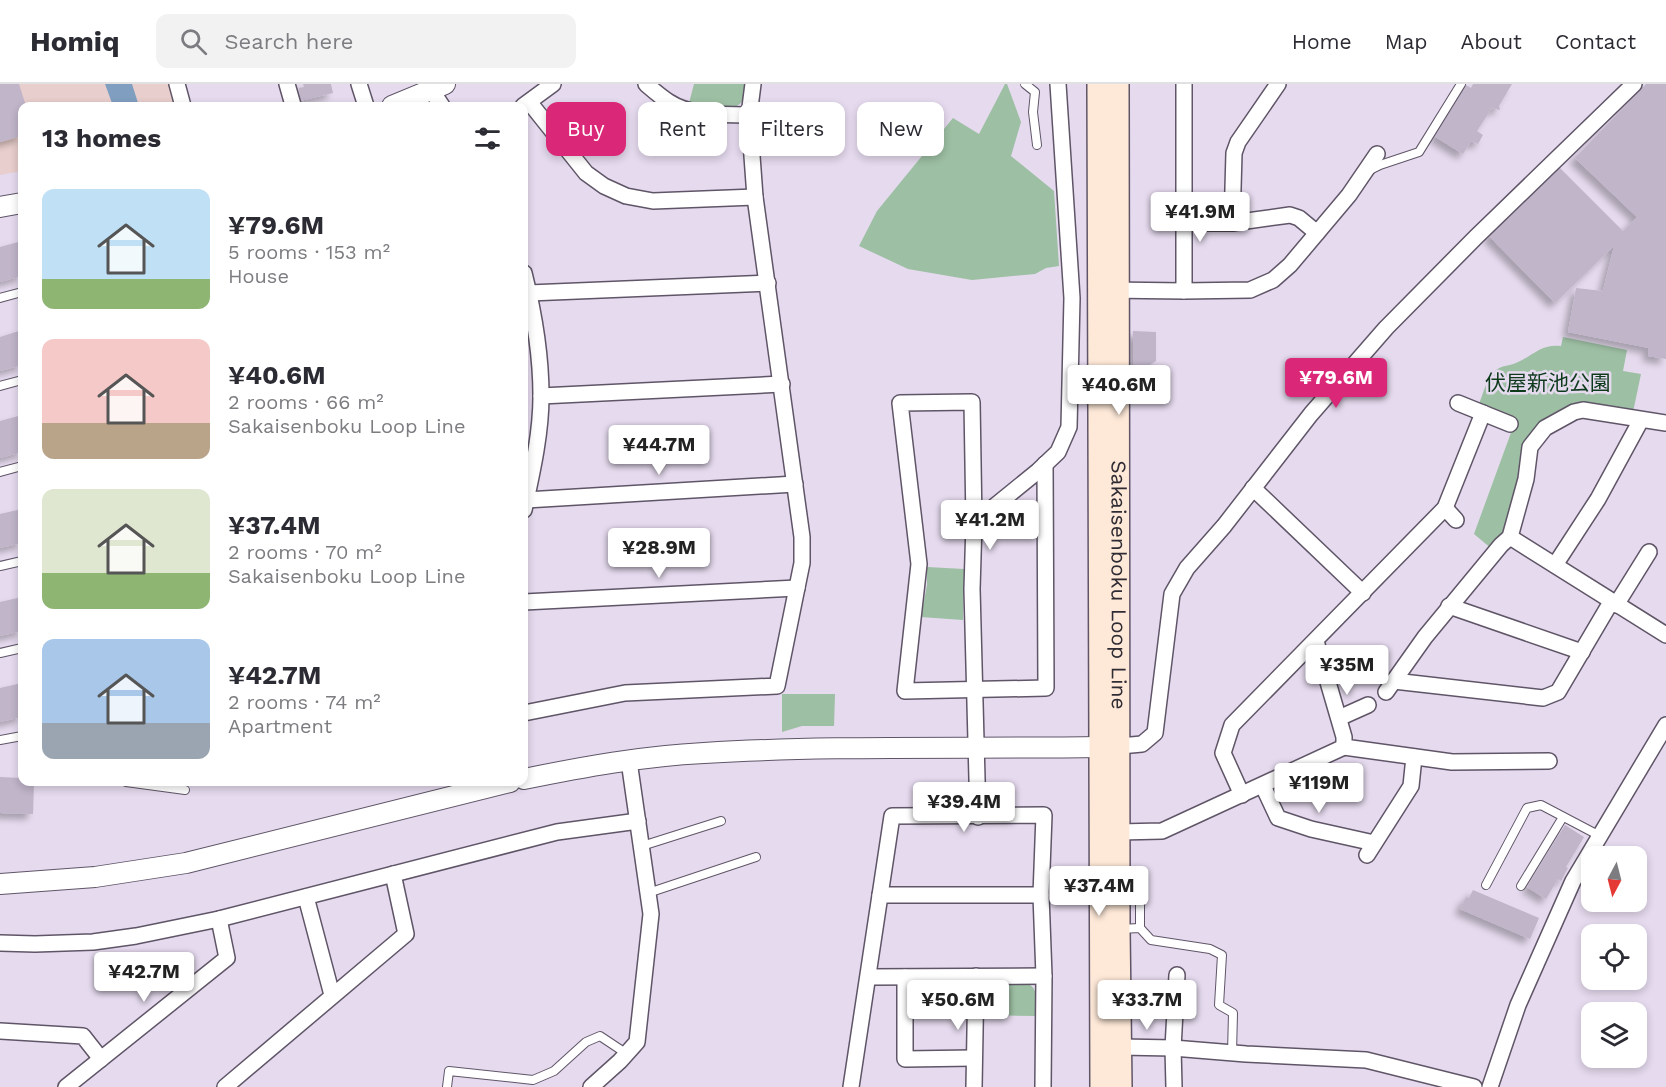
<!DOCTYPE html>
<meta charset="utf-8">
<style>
body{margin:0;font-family:"Work Sans","Noto Sans JP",sans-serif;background:#f2f2f3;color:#2b2b33;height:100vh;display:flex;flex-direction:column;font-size:22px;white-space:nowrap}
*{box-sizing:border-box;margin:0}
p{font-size:20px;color:#7c7c81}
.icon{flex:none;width:33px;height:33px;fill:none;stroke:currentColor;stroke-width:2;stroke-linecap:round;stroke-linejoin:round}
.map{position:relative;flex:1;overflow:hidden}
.side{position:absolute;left:18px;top:18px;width:510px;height:684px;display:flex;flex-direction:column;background:#fff;border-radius:12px;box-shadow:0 3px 9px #0003}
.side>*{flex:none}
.top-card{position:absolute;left:546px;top:18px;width:570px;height:54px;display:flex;gap:12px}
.needle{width:39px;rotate:187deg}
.fabs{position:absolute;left:1581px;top:762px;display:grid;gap:12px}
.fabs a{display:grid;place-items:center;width:66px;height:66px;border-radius:12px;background:#fff;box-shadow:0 3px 9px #0003;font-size:30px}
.price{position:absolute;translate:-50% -51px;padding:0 14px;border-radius:6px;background:#fff;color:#222;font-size:20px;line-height:39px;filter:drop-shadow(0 2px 3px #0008)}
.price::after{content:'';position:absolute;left:50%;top:36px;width:18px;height:14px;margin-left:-9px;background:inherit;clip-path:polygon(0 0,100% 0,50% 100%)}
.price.on{background:#db2777;color:#fff}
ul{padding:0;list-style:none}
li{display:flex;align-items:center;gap:18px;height:150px;padding:0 24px}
li span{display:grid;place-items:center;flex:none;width:168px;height:120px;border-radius:12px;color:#555}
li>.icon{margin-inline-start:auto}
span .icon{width:72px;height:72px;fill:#fffc;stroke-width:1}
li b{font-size:26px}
h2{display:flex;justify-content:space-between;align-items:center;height:72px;padding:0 24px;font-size:26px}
.chip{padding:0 21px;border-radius:12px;background:#fff;box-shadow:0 3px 9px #0003;font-size:21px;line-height:54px}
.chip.on{background:#db2777;color:#fff}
header{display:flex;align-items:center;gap:36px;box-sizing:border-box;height:84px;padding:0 30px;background:#fff;border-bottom:2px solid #e1e1e2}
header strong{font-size:28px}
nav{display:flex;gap:33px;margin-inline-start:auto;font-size:21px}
.search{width:420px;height:54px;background:#f2f2f3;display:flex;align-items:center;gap:15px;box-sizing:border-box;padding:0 21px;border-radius:12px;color:#7c7c81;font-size:22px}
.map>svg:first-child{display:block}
.education{fill:#e8cecc}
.green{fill:#9dbfa3}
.water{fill:#809fc0}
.building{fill:#c0b5c9;filter:url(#shadow)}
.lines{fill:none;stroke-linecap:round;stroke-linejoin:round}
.service-casing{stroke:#5f5567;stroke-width:10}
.minor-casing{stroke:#5f5567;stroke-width:18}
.tertiary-casing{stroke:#5f5567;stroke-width:22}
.secondary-casing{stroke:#5f5567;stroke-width:24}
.service{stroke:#fff;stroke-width:8}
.minor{stroke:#fff;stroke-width:15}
.tertiary{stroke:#fff;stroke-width:20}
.secondary{stroke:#fee9d8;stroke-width:21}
.labels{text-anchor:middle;stroke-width:5;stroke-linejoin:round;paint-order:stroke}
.park-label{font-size:21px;fill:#0e3a1c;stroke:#e5daee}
.street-label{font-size:21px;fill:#2f2b33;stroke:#e5daee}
</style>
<header>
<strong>Homiq</strong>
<div class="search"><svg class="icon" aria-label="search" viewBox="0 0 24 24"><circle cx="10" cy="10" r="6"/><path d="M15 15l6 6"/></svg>Search here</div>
<nav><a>Home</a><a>Map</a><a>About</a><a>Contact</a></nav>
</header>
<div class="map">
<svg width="1666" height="1003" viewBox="0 0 1666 1003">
<defs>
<filter id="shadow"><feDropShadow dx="-5.5" dy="5.5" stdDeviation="3" flood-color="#0004"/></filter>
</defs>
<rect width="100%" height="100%" fill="#e5daee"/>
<!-- education -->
<polygon class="education" points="0,0 169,0 175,22 22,22 22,87 0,91"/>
<!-- green -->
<g class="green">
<path d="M694,0h52c-2,10 -1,20 -12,23l-45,-4z"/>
<polygon points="1005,0 1007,0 1021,38 1011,72 1054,107 1059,182 1046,184 1035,190 972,196 908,185 859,162 877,127 953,34 979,50"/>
<path d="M1563,253l64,13 -4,21 18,3 -8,38 -48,-9 -45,24 -20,56 -13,48 -15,18 -18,-15 42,-115 -37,-15c4,-10 8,-27 17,-34 6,-5 15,-4 22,-8 16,-7 23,-18 43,-16z"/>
<polygon points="927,483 964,485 963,536 921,533 927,501"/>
<polygon points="782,610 835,610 834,642 802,642 782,648"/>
<path d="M1029,900c11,7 7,21 7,32l-54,-1 1,-23 6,-7z"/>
</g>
<!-- water -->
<polygon class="water" points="105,0 132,0 139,22 113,22"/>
<!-- building -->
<g class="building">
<polygon points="0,0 19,0 26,22 22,22 22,52 0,58"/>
<polygon points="303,0 331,0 333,9 300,17 299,4 304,3"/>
<polygon points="1473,0 1512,0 1499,22 1500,26 1492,24 1477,47 1483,51 1478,60 1471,57 1463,70 1434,52 1466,1 1471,4"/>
<polygon points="1646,0 1666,0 1666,275 1648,272 1649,264 1568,248 1576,204 1603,207 1614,162 1555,219 1488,151 1559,83 1623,147 1637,133 1575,74"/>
<polygon points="22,157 22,192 0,198 0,163"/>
<polygon points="22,246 22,281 0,287 0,253"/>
<polygon points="1133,247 1156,248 1156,277 1133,291"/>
<polygon points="22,331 22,368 0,374 0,337"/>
<polygon points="22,425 22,459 0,464 0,430"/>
<polygon points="22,513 22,547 0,552 0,518"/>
<polygon points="22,599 22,633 0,638 0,604"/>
<polygon points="0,693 22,694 22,698 34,698 33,730 0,729"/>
<polygon points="1565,741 1584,753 1566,783 1568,784 1561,797 1558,795 1546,815 1527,803"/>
<polygon points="1473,806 1539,834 1530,855 1460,825 1466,813 1469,814"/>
</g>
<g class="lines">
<defs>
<g id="service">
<polyline points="1025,0 1035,8 1033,28 1037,61"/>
<polyline points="1370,86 1380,81 1419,68 1461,0"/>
<polyline points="0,214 22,208"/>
<polyline points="0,302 22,296"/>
<polyline points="0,388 22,382"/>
<polyline points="0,482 22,477"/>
<polyline points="0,569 22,564"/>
<polyline points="0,656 22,652"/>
<polyline points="126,698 185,706"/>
<polyline points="642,762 721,737"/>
<polyline points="1122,785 1140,800 1140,844"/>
<polyline points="1486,801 1527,724 1541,721 1600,752"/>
<polyline points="1521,802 1563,733"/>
<polyline points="648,809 756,773"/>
<polyline points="1119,845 1140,844 1151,856 1210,865 1222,871 1219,921 1233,929 1232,969"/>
<polyline points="447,1003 449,987 533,996 554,987 586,958 600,952 627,970"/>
</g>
<g id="minor">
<polyline points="177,0 183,22"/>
<polyline points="287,0 293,21"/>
<polyline points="359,0 366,22"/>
<path d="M646,0c7,6 15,13 23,18 23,15 54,12 80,13"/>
<polyline points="432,7 442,22"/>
<polyline points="530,19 586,89 604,102 626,112 653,117 755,113"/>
<polyline points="523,22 553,0"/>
<polyline points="1184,139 1232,139 1234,69 1238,58 1278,0"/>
<polyline points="1232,139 1290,131 1299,134 1317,149"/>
<path d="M524,189c10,40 17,82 17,123 0,38 -9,77 -17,114"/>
<polyline points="1108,206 1184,207 1184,0"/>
<polyline points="1184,207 1250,206 1273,196 1290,181 1349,111 1377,70"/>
<polyline points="529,209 768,199"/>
<polyline points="541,312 782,300"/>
<polyline points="1458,319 1510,340"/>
<polyline points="1253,404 1363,509"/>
<polyline points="526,416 795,400"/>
<polyline points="1445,424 1456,436"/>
<polyline points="974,439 972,318 900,319 919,480 905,607 1046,604 1045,380"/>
<polyline points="1510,453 1666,551"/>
<polyline points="1555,481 1598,415 1641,336"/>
<polyline points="524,518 797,504"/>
<polyline points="1616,521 1649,468"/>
<polyline points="1449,522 1582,568"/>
<polyline points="1316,557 1344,653 1344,663 1452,678 1549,677"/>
<polyline points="1394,597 1543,614 1558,608 1611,518"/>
<polyline points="1386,608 1425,553 1501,461 1510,453 1526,395 1530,363 1545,344 1574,328 1583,326 1666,339"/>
<polyline points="524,629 625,609 777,602 802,479 802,453 755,113 749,31 753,0"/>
<polyline points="1339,634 1368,621"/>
<polyline points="1109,663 1142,660 1155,649 1172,510 1187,484 1224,442 1311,330 1386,244 1476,153 1634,0"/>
<polyline points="1263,702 1278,734 1311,745 1374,759"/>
<polyline points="1242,711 1223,669 1232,641 1445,424 1483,329"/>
<polyline points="978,733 972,505 974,439 1038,387 1058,368 1069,343 1072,214 1058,0"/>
<polyline points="1119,748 1162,747 1344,663"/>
<polyline points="1367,771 1411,702 1414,673"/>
<polyline points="880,811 1041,811"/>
<polyline points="306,813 332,911"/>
<polyline points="0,859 35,860 93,858 136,852 219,835 557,748 638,737"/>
<polyline points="869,893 1044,892"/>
<polyline points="905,893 905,975 974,974"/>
<polyline points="0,947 83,952 101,975"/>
<polyline points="1121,963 1173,964 1246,970 1366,976 1474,1003"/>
<polyline points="66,1003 227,874 219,835"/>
<polyline points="225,1003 406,850 393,790"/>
<polyline points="591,1003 620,977 637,958 651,830 629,677"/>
<polyline points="851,1003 892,732 1044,731 1041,811 1044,892 1043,1003"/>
<polyline points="974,1003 976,892"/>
<polyline points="1174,1003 1173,964 1177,891"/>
<polyline points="1490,1003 1518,921 1573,797 1666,641"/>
</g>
<g id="tertiary">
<polyline points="392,22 445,0"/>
<polyline points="0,123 22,119"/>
<path d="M524,695c59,-12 119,-23 180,-26 131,-8 264,-4 396,-6"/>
<polyline points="0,800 95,793 186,779 510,698"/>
</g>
<g id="secondary">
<polyline points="1098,0 1101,1003"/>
<path id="s1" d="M1118,0l1,845 2,158"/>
</g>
</defs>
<!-- service casing -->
<use href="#service" class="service-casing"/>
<!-- minor casing -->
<use href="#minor" class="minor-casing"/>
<!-- tertiary casing -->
<use href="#tertiary" class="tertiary-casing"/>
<!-- secondary casing -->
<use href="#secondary" class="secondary-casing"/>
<!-- service -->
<use href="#service" class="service"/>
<!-- minor -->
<use href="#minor" class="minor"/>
<!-- tertiary -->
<use href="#tertiary" class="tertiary"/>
<!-- secondary -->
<use href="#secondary" class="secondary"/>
</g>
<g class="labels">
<!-- park labels -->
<g class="park-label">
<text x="1548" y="306">伏屋新池公園</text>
</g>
<!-- street labels -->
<g class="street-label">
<text dy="7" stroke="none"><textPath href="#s1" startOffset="501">Sakaisenboku Loop Line</textPath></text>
</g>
</g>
</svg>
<div class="fabs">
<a><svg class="needle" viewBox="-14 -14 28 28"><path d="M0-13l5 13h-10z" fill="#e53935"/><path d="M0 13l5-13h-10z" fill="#7c7c81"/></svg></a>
<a><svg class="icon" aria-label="locate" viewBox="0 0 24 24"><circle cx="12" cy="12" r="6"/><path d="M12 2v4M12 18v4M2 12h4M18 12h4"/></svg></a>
<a><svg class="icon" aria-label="layers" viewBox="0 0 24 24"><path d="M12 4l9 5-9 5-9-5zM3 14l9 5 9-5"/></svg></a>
</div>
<b class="price" style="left:1200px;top:159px">¥41.9M</b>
<b class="price on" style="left:1336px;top:325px">¥79.6M</b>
<b class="price" style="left:1119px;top:332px">¥40.6M</b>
<b class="price" style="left:659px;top:392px">¥44.7M</b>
<b class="price" style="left:990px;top:467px">¥41.2M</b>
<b class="price" style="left:659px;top:495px">¥28.9M</b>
<b class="price" style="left:1347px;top:612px">¥35M</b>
<b class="price" style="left:1319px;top:730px">¥119M</b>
<b class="price" style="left:964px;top:749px">¥39.4M</b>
<b class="price" style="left:1099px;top:833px">¥37.4M</b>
<b class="price" style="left:144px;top:919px">¥42.7M</b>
<b class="price" style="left:958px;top:947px">¥50.6M</b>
<b class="price" style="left:1147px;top:947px">¥33.7M</b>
<div class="top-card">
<a class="chip on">Buy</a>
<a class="chip">Rent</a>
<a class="chip">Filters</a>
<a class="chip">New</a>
</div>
<section class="side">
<h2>13 homes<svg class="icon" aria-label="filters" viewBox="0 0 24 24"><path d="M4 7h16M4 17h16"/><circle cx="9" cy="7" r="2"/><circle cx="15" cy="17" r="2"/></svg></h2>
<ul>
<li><span style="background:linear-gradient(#bfe0f5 75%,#8fb573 0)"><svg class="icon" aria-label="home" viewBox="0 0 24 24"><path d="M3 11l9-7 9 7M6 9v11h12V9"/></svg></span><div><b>¥79.6M</b><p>5 rooms · 153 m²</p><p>House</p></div></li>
<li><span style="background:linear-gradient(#f6c9c9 70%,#b9a48a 0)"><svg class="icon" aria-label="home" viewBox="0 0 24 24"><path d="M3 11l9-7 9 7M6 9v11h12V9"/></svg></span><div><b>¥40.6M</b><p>2 rooms · 66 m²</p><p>Sakaisenboku Loop Line</p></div></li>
<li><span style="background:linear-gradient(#dfe7d0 70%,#8fb573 0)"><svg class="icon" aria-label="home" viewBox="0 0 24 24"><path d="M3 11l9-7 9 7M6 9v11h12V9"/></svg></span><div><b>¥37.4M</b><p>2 rooms · 70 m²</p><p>Sakaisenboku Loop Line</p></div></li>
<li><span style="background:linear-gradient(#a9c7e8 70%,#9aa5b1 0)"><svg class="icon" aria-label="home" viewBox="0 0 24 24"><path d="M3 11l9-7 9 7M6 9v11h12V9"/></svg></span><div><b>¥42.7M</b><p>2 rooms · 74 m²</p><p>Apartment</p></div></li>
</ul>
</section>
</div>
